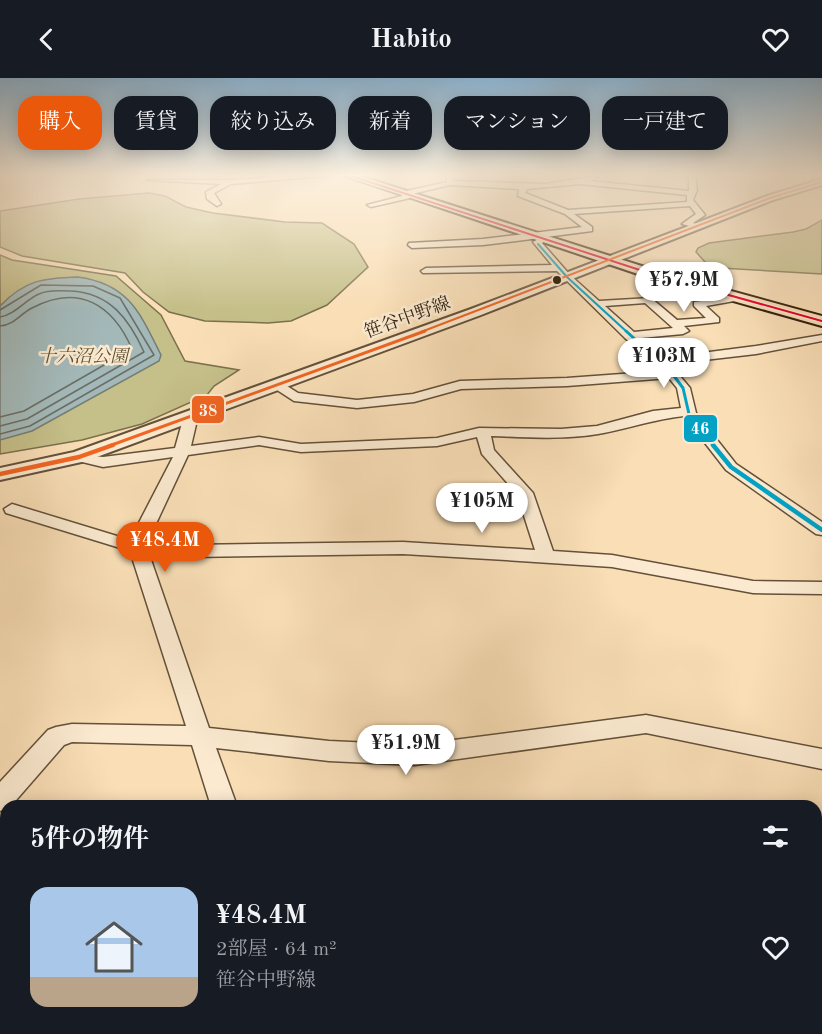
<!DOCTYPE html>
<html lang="ja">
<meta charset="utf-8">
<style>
body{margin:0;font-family:"Old Standard TT","Noto Serif JP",serif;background:#20242c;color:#f1f3f6;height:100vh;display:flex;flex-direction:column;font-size:22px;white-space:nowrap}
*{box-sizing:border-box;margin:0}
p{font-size:20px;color:#9ea1a6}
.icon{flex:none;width:33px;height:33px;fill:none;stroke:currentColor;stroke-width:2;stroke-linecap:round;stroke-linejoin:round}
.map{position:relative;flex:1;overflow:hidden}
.drawer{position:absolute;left:0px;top:722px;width:822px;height:236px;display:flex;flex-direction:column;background:#171b24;border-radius:18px 18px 0 0;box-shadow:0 3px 15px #0003}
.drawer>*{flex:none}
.hud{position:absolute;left:18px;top:18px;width:786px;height:54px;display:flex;gap:12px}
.price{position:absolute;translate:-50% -51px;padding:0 14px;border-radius:21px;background:#fff;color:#222;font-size:20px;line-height:39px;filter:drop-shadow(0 2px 3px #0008)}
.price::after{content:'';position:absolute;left:50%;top:36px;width:18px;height:14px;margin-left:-9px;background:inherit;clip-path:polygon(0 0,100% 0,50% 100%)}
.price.active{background:#ea580c;color:#fff}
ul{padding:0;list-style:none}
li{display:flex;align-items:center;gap:18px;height:150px;padding:0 30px}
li+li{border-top:2px solid #363941}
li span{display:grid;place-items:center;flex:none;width:168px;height:120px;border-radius:18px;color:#555}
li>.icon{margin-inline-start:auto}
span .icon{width:72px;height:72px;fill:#fffc;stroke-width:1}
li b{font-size:26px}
h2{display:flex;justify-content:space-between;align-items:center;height:72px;padding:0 30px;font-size:26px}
.pill{padding:0 21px;border-radius:18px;background:#171b24;box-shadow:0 3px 15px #0003;font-size:21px;line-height:54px}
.pill.active{background:#ea580c;color:#fff}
header{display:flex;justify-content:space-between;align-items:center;height:78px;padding:0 30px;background:#171b24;font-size:27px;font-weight:700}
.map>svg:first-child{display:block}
.green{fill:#c5bf89;stroke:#7c704c;stroke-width:1.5}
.water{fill:#a3b9b9;stroke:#767d75;stroke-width:1.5}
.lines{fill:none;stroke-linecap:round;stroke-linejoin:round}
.shore{stroke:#6b6e64;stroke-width:1.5}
.minor-casing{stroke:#64513a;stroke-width:3}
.tertiary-casing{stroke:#64513a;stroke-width:4}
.primary-casing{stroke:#332210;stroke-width:4}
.minor{fill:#fbead0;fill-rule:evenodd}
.tertiary{fill:#fbead0;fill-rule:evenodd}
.primary{fill:#f9deb6;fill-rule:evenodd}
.bus-1-casing{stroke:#fbead0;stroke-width:4.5}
.bus-2-far2-casing{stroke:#fbead0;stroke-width:4.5}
.bus-2-far1-casing{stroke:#fbead0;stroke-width:6}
.bus-2-casing{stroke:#fbead0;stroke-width:9}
.bus-3-far2-casing{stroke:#fbead0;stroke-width:4.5}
.bus-3-far1-casing{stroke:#fbead0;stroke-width:6}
.bus-3-casing{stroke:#fbead0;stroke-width:9}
.bus-1{stroke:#e4002b;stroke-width:2}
.bus-2-far2{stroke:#03a2c4;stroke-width:2}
.bus-2-far1{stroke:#03a2c4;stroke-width:3}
.bus-2{stroke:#03a2c4;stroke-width:4.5}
.bus-3-far2{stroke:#f26522;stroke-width:2}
.bus-3-far1{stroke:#f26522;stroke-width:3}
.bus-3{stroke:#f26522;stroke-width:4.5}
.bus-dot{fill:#332210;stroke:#fbead0;stroke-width:2}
.labels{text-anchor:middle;stroke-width:5;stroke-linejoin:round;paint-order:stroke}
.far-street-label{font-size:18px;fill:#332210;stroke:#fbead0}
.far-park-label{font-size:18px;font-style:italic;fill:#5f5134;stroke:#fbead0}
.line-badge{stroke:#fbead0;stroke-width:2}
.badge-label{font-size:16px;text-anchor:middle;font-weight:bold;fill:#fff}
</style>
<header><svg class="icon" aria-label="back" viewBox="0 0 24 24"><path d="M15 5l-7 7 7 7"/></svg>Habito<svg class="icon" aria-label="heart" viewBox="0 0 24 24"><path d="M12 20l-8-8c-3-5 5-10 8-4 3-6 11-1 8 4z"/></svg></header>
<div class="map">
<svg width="822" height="956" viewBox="0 0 822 956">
<rect width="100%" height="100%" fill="#f9deb6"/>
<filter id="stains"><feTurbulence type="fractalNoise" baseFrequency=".00333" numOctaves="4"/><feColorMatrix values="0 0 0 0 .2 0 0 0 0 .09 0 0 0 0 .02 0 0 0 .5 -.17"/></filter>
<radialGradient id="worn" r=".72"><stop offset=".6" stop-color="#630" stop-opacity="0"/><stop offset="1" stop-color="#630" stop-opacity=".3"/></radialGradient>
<!-- green -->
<g class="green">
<polygon points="149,115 165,118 186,129 213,135 285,144 322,145 354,166 368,189 327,227 291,243 268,245 205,243 169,234 143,214 125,195 22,178 0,169 0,133 79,121"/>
<polygon points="822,142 822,196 720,190 706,185 696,174 698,170 709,165 793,154 806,151"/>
<polygon points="0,177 12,182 116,198 161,237 185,283 239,292 214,308 207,317 142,346 82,362 0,376"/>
</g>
<!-- water -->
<path class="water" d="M78,199c51,7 62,36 83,78l-2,6 -127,70 -32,9v-134c25,-26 43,-28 78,-29z"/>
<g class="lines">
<!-- shore -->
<g class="shore">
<polyline points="0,232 41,207 93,208 120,220 154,277 30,348 0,356"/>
<path d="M0,239c16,-3 25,-17 39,-23 10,-5 22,-3 32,-3 39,2 58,28 73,61l-117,67 -27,7"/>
<path d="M0,248c14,-1 20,-12 32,-18 47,-25 81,-3 100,41l-108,62 -24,6"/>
</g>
<defs>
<g id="minor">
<polygon points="298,98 325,98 231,106 214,115 221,126 217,128 207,121 206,114 221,106 147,102 230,102"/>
<path d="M447,98h6v5l92,3 54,-8 -9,5 99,10v-15h6l2,14 -4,10 12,15 -12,8 7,2v4l-18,-5 14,-10 -6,-8 -116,8 18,13v4l-46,6 2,2 -6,4 28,32 29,26 52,-3 26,22 29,-2 -12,-12v-4l46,-6v4l-34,6 13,12v4l-35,4 5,5 -6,3 -42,4 22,20 93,-12 66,-11v6l-66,13 -86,10 20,24 6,25 40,51 86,58v13l-6,-1 -90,-64 -42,-54c-30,3 -57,13 -86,18 -35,6 -72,3 -107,2l3,14 39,43 20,58 59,4 141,26 69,1v12l-69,-1 -141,-26 -106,-7 -103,-6 -213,3 -41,-3 60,174 120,13 86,4 231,-30 176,34v20l-176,-36 -231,32 -86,-4 -113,-13 21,58h-26l-19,-61 -120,-3 -8,3 -53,61h-5v3l-6,2v-29l48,-52 8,-3 16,-3 114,2 -56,-175 -124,-38 -2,-4 8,-5 118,36 43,-83 -70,10 -29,-7 -3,-3 3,-3 29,3 72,-9 9,-32 7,-4 7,4 -7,30 68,-9 42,7 136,-6 42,-10 82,1 36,-3 56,-15 28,-3 -4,-20 -8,-10 -102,8 -106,3 -47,13 -57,6 -63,-7 -20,-13 -1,-3 6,-4 19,12 59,7 56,-6 47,-13 107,-3 96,-7 -38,-33 -68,-67 -134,2 -2,-2 5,-3 126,-3 -19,-23 7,-4 -57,7 -71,3 -4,-3 1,-2 74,-4 99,-12 -17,-13 -47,-18 1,-7 -69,-4 -38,9 -2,4 -39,9 -4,-2 35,-9v-4l45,-10zM580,106l107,11v7l-119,8 -43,-17 2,-4zM645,225l28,25 -39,4 -29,-26zM477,359l5,17 35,40 18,56 -132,-8 -213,3 -43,-2 41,-88 71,-10 42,7 136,-6z"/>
<polygon points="197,951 230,951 228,956 195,956"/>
</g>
<polygon id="tertiary" points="822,101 822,107 773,122 481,237 86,383 0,402 0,390 74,374 471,231 767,118"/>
<polygon id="primary" points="346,98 360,98 651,191 822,238 822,248 641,197"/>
</defs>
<!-- minor casing -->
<use href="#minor" class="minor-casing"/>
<!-- tertiary casing -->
<use href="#tertiary" class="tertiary-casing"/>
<!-- primary casing -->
<use href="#primary" class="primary-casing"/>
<!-- minor -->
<use href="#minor" class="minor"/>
<!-- tertiary -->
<use href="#tertiary" class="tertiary"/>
<!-- primary -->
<use href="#primary" class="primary"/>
<defs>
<polyline id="bus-1" points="351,98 646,194 822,243"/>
<polyline id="bus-2-far2" points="538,166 567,199 627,254"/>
<polyline id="bus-2-far1" points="626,253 671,294 683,310 689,336 714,368"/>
<polyline id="bus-2" points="713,367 731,389 822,452"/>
<polyline id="bus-3-far2" points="421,254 770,120 822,104"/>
<polyline id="bus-3-far1" points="109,368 425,253"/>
<polyline id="bus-3" points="0,396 79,379 113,367"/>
</defs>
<!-- bus-1 casing -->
<use href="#bus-1" class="bus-1-casing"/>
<!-- bus-2-far2 casing -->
<use href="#bus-2-far2" class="bus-2-far2-casing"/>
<!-- bus-2-far1 casing -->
<use href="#bus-2-far1" class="bus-2-far1-casing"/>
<!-- bus-2 casing -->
<use href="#bus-2" class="bus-2-casing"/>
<!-- bus-3-far2 casing -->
<use href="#bus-3-far2" class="bus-3-far2-casing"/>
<!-- bus-3-far1 casing -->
<use href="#bus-3-far1" class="bus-3-far1-casing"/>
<!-- bus-3 casing -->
<use href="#bus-3" class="bus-3-casing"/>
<!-- bus-1 -->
<use href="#bus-1" class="bus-1"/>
<!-- bus-2-far2 -->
<use href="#bus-2-far2" class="bus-2-far2"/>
<!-- bus-2-far1 -->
<use href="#bus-2-far1" class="bus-2-far1"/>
<!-- bus-2 -->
<use href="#bus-2" class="bus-2"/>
<!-- bus-3-far2 -->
<use href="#bus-3-far2" class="bus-3-far2"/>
<!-- bus-3-far1 -->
<use href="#bus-3-far1" class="bus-3-far1"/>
<!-- bus-3 -->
<use href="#bus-3" class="bus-3"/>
</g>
<!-- sky -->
<linearGradient id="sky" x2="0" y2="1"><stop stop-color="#8cb6d5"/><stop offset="0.42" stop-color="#fcf0de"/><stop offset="1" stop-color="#fcf0de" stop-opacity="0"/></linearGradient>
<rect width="822" height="231" fill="url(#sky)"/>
<!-- markers -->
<circle class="bus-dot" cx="557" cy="202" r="5"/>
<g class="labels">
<!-- far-street labels -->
<g class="far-street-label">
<text transform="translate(407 239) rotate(-20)" y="6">笹谷中野線</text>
</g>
<!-- far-park labels -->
<g class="far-park-label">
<text x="83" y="284">十六沼公園</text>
</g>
</g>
<g class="line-badge">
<rect x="191" y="317" width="34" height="29" rx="6" fill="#f26522"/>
<rect x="683" y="336" width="35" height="29" rx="6" fill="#03a2c4"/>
</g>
<g class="badge-label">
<text x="208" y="338">38</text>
<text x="700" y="356">46</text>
</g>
<rect width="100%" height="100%" filter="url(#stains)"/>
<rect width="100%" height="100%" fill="url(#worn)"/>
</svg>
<b class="price" style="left:684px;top:235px">¥57.9M</b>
<b class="price" style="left:664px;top:311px">¥103M</b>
<b class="price" style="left:482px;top:456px">¥105M</b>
<b class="price active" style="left:165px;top:495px">¥48.4M</b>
<b class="price" style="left:406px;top:698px">¥51.9M</b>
<div class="hud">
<a class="pill active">購入</a>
<a class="pill">賃貸</a>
<a class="pill">絞り込み</a>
<a class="pill">新着</a>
<a class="pill">マンション</a>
<a class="pill">一戸建て</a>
</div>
<section class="drawer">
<h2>5件の物件<svg class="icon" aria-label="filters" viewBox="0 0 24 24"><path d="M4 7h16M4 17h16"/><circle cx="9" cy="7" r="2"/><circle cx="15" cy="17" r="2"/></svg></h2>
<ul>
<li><span style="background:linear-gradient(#a9c7e8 75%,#b9a48a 0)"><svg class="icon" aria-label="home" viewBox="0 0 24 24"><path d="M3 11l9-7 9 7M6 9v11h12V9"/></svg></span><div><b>¥48.4M</b><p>2部屋 · 64 m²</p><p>笹谷中野線</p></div><svg class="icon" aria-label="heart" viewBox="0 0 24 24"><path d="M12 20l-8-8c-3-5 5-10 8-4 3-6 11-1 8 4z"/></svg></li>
</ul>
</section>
</div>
